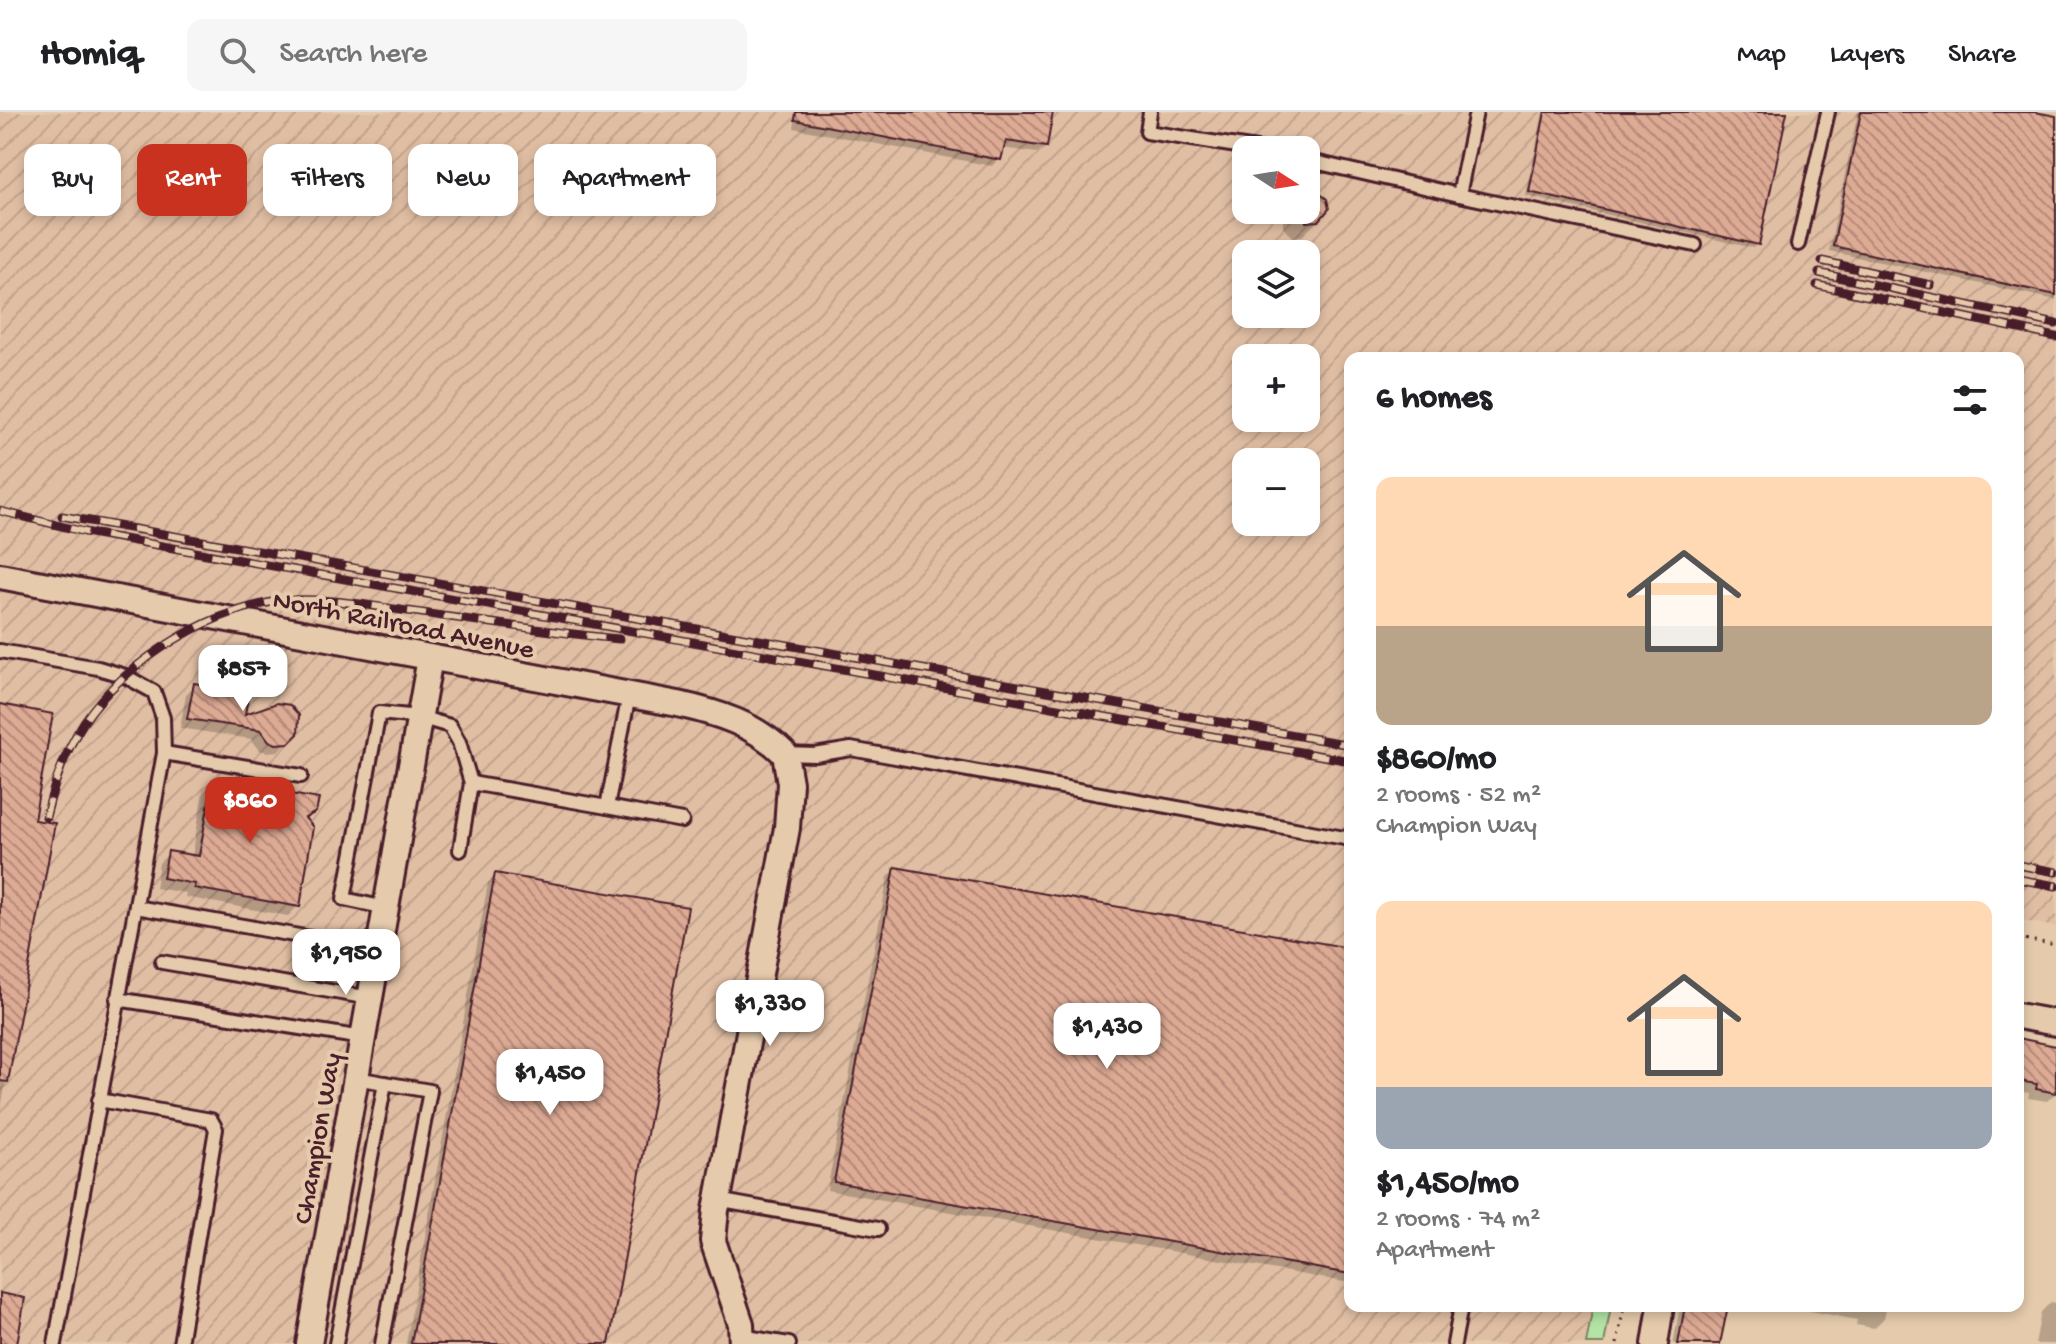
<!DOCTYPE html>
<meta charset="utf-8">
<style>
body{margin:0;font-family:"Gochi Hand",sans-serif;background:#f6f6f6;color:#202124;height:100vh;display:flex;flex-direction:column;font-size:30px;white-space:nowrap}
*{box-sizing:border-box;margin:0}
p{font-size:26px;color:#757577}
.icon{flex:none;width:44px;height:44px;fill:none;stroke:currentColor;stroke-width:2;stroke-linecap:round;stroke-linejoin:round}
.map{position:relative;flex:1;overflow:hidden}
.panel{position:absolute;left:1344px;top:240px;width:680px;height:960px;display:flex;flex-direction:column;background:#fff;border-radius:16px;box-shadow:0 4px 12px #0003}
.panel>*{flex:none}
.banner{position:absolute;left:24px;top:32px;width:760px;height:72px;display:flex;gap:16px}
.needle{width:52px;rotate:102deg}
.buttons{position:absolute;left:1232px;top:24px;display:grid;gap:16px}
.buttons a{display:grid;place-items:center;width:88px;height:88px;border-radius:16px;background:#fff;box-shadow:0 4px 12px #0003;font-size:40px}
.price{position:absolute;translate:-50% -68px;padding:0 18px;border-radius:16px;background:#fff;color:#222;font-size:26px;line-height:52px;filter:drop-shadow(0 2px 4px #0008)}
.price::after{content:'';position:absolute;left:50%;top:48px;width:24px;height:18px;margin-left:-12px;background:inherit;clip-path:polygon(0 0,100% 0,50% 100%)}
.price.selected{background:#c8321e;color:#fff}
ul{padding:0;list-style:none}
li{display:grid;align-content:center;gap:16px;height:424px;padding:0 32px}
li span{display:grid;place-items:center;height:248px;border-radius:16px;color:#555}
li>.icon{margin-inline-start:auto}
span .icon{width:144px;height:144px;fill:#fffc;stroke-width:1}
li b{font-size:34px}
h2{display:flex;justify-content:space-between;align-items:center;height:96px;padding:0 32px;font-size:34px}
.tag{padding:0 28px;border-radius:16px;background:#fff;box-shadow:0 4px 12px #0003;font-size:28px;line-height:72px}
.tag.selected{background:#c8321e;color:#fff}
header{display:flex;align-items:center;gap:48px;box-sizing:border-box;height:112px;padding:0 40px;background:#fff;border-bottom:2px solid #e0e0e0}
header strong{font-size:38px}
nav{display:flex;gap:44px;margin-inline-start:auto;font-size:28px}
.search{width:560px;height:72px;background:#f6f6f6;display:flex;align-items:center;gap:20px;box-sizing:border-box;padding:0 28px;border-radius:16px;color:#757577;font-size:30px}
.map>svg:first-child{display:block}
.industrial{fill:url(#industrial-furrows);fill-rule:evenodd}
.green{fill:#b3e4a4;stroke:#7e8268;stroke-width:2}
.shadow{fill:#0003}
.building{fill:url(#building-back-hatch);stroke:#4a1f2b;stroke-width:2}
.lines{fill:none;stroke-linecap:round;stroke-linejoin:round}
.service-casing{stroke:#4a1f2b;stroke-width:18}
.minor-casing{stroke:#4a1f2b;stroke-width:30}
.path{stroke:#4a1f2b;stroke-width:3;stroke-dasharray:2 6;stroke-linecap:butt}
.service{stroke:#e5cbac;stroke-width:12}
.minor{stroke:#e5cbac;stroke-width:24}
.rail-casing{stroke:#4a1f2b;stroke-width:9}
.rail{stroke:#e5cbac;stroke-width:6;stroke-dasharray:18;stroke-linecap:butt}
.labels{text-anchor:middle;stroke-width:8;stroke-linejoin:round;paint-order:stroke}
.street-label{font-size:28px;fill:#4a1f2b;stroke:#e5cbac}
</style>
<header>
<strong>Homiq</strong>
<div class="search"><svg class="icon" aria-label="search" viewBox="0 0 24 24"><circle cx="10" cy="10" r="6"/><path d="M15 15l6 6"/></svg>Search here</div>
<nav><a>Map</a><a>Layers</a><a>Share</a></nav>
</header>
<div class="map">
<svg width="2056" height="1232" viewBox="0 0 2056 1232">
<defs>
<pattern id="industrial-furrows" width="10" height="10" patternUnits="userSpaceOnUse" patternTransform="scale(2)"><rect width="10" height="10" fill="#e0bea3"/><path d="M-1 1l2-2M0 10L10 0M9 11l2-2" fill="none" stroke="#c2a38c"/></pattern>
<pattern id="building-back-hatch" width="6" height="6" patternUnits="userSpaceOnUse" patternTransform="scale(2)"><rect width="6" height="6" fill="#ddaa94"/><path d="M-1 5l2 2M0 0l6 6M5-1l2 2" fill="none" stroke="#b58a79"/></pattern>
</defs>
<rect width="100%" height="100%" fill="#e5cbac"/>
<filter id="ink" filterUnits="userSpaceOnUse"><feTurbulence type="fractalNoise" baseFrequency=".0125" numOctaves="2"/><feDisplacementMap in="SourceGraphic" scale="16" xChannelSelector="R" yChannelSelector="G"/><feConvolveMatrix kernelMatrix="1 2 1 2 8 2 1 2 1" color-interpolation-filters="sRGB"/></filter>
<g filter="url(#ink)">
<!-- industrial -->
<path class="industrial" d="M0,0h2056v815l-38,-7v-562h-668v948h251l-6,38h-1595zM1246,38h60v60h-60zM1246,142h60v60h-60zM1246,246h60v60h-60zM1246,350h60v60h-60z"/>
<!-- green -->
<polygon class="green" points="1593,1194 1611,1194 1604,1232 1586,1232"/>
<!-- shadow -->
<g class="shadow">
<polygon points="797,0 1051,0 1045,34 1037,41 1002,36 999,46 992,54 794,16"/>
<polygon points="1543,0 1785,0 1757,132 1753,136 1526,84"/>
<polygon points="1858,0 2026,0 2056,7 2056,188 1829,139"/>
<polygon points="1306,83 1325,102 1302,124 1293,125 1283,115 1283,106 1290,98 1306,98"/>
<polygon points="195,573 243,605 296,621 278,639 266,640 260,638 251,627 180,616 186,582"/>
<polygon points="0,594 32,709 53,713 0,1002"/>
<polygon points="213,670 314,699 304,709 298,794 288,804 185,785 186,781 155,776 159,751 169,741 192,745 203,680"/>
<polygon points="896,757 1350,838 1350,1171 827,1078 888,765"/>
<polygon points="495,764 607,1232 406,1232 488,771"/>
<polygon points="2018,928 2056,936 2056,981 2047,989 2028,986 2029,981 2018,979"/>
<polygon points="2051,1190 2056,1191 2056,1232 2035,1232 2041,1200"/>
<polygon points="1515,1194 1535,1194 1533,1198"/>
<polygon points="1680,1194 1725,1194 1718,1232 1673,1232"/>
<polygon points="1785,1194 1887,1194 1884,1206 1874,1216 1856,1213 1857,1208"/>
</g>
<!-- building -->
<g class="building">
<polygon points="796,0 1053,0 1047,35 1006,29 1001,48 795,8"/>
<polygon points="1545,0 1787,0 1759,133 1529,80"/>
<polygon points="1861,0 2035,0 2056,4 2056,183 1833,134"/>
<polygon points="1315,78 1327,87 1329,97 1319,109 1306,110 1306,79"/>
<polygon points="194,571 249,580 245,602 277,591 290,593 299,603 298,622 289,631 276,632 269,629 261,618 187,607"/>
<polygon points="0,592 53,602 34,708 55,711 8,970 0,969"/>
<polygon points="213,668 319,687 316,700 305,706 313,715 300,795 194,776 195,772 163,766 168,739 199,744"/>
<polygon points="895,755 1350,836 1350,1162 834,1070"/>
<polygon points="495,761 688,795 609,1232 411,1232"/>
<polygon points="2018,926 2056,934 2056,981 2036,977 2037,972 2018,969"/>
<polygon points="0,1181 25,1186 17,1232 0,1232"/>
<polygon points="1685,1194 1728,1194 1720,1232 1678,1232"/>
</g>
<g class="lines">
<defs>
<g id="service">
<polyline points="1150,0 1147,20 1263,38"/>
<polyline points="1306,48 1459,83 1476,0"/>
<polyline points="1459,83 1695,133"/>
<polyline points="1798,132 1828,0"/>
<polyline points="0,539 98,556 125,564 154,580 163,606 164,641 55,1232"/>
<polyline points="164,641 301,664"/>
<polyline points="785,642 815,643 851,637 1350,727"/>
<polyline points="607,695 682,709"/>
<polyline points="460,738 471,671 607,695 629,583"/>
<polyline points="136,795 378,838"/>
<polyline points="386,796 344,787 379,601 419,605 450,614 459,630 471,671"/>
<polyline points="162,850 370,886"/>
<polyline points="117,887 363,926"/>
<polyline points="356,966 430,979 382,1232"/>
<polyline points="99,988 211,1008 216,1017 180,1232"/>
<polyline points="717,1088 878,1117"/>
<polyline points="741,1224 789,1232"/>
<polyline points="336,1232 385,971"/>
<polyline points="1454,1232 1461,1194"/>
</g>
<g id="minor">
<path d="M0,464l678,128c40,9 77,20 107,50l5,29 -3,45 -71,382 -3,31 28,83 1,20"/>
<polyline points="2018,904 2056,911"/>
<polyline points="309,1232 430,546"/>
<polyline points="1655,1232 1661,1194"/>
</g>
</defs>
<!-- service casing -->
<use href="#service" class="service-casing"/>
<!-- minor casing -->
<use href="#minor" class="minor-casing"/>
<!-- path -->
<g class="path">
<polyline points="2018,826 2056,833"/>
<polyline points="1617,1232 1624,1194"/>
</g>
<!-- service -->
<use href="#service" class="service"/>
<!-- minor -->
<use href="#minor" class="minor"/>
<defs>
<g id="rail">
<polyline points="1822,149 1931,173"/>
<polyline points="1819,161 2056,212"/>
<polyline points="1817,173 2056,225"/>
<polyline points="0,399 85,420 1350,649"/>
<polyline points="62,404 1350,633"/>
<path d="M46,705c8,-34 19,-66 38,-95 40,-61 136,-120 210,-122 38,-2 77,6 114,11 71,10 141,21 211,28"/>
<polyline points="2018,753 2056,760"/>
<polyline points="2018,767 2056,774"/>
</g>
</defs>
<!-- rail casing -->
<use href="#rail" class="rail-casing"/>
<!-- rail -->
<use href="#rail" class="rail"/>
</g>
</g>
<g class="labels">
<!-- street labels -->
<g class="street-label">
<text transform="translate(404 510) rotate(11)" y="10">North Railroad Avenue</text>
<text transform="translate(315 1026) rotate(-80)" y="10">Champion Way</text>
</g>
</g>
</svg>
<div class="buttons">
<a><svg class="needle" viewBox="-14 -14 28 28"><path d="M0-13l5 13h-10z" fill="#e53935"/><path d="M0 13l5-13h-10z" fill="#757577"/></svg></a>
<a><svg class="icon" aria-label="layers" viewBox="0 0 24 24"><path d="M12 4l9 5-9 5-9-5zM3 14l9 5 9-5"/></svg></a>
<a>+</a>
<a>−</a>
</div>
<b class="price" style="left:243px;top:601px">$857</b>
<b class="price selected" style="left:250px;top:733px">$860</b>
<b class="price" style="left:346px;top:885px">$1,950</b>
<b class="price" style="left:770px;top:936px">$1,330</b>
<b class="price" style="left:1107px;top:959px">$1,430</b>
<b class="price" style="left:550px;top:1005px">$1,450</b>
<div class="banner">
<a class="tag">Buy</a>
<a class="tag selected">Rent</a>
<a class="tag">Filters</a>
<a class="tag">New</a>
<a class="tag">Apartment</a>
</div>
<section class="panel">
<h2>6 homes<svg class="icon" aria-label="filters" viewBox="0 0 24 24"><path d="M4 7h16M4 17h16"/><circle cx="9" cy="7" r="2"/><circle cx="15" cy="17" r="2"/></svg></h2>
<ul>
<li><span style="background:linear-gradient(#ffd9b3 60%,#b9a48a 0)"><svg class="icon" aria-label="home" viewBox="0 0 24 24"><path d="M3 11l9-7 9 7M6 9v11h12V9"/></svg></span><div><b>$860/mo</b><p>2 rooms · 52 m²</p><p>Champion Way</p></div></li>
<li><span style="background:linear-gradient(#ffd9b3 75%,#9aa5b1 0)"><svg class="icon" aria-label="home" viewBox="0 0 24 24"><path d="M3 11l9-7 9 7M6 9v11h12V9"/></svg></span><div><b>$1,450/mo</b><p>2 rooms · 74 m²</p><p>Apartment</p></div></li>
</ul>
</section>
</div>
